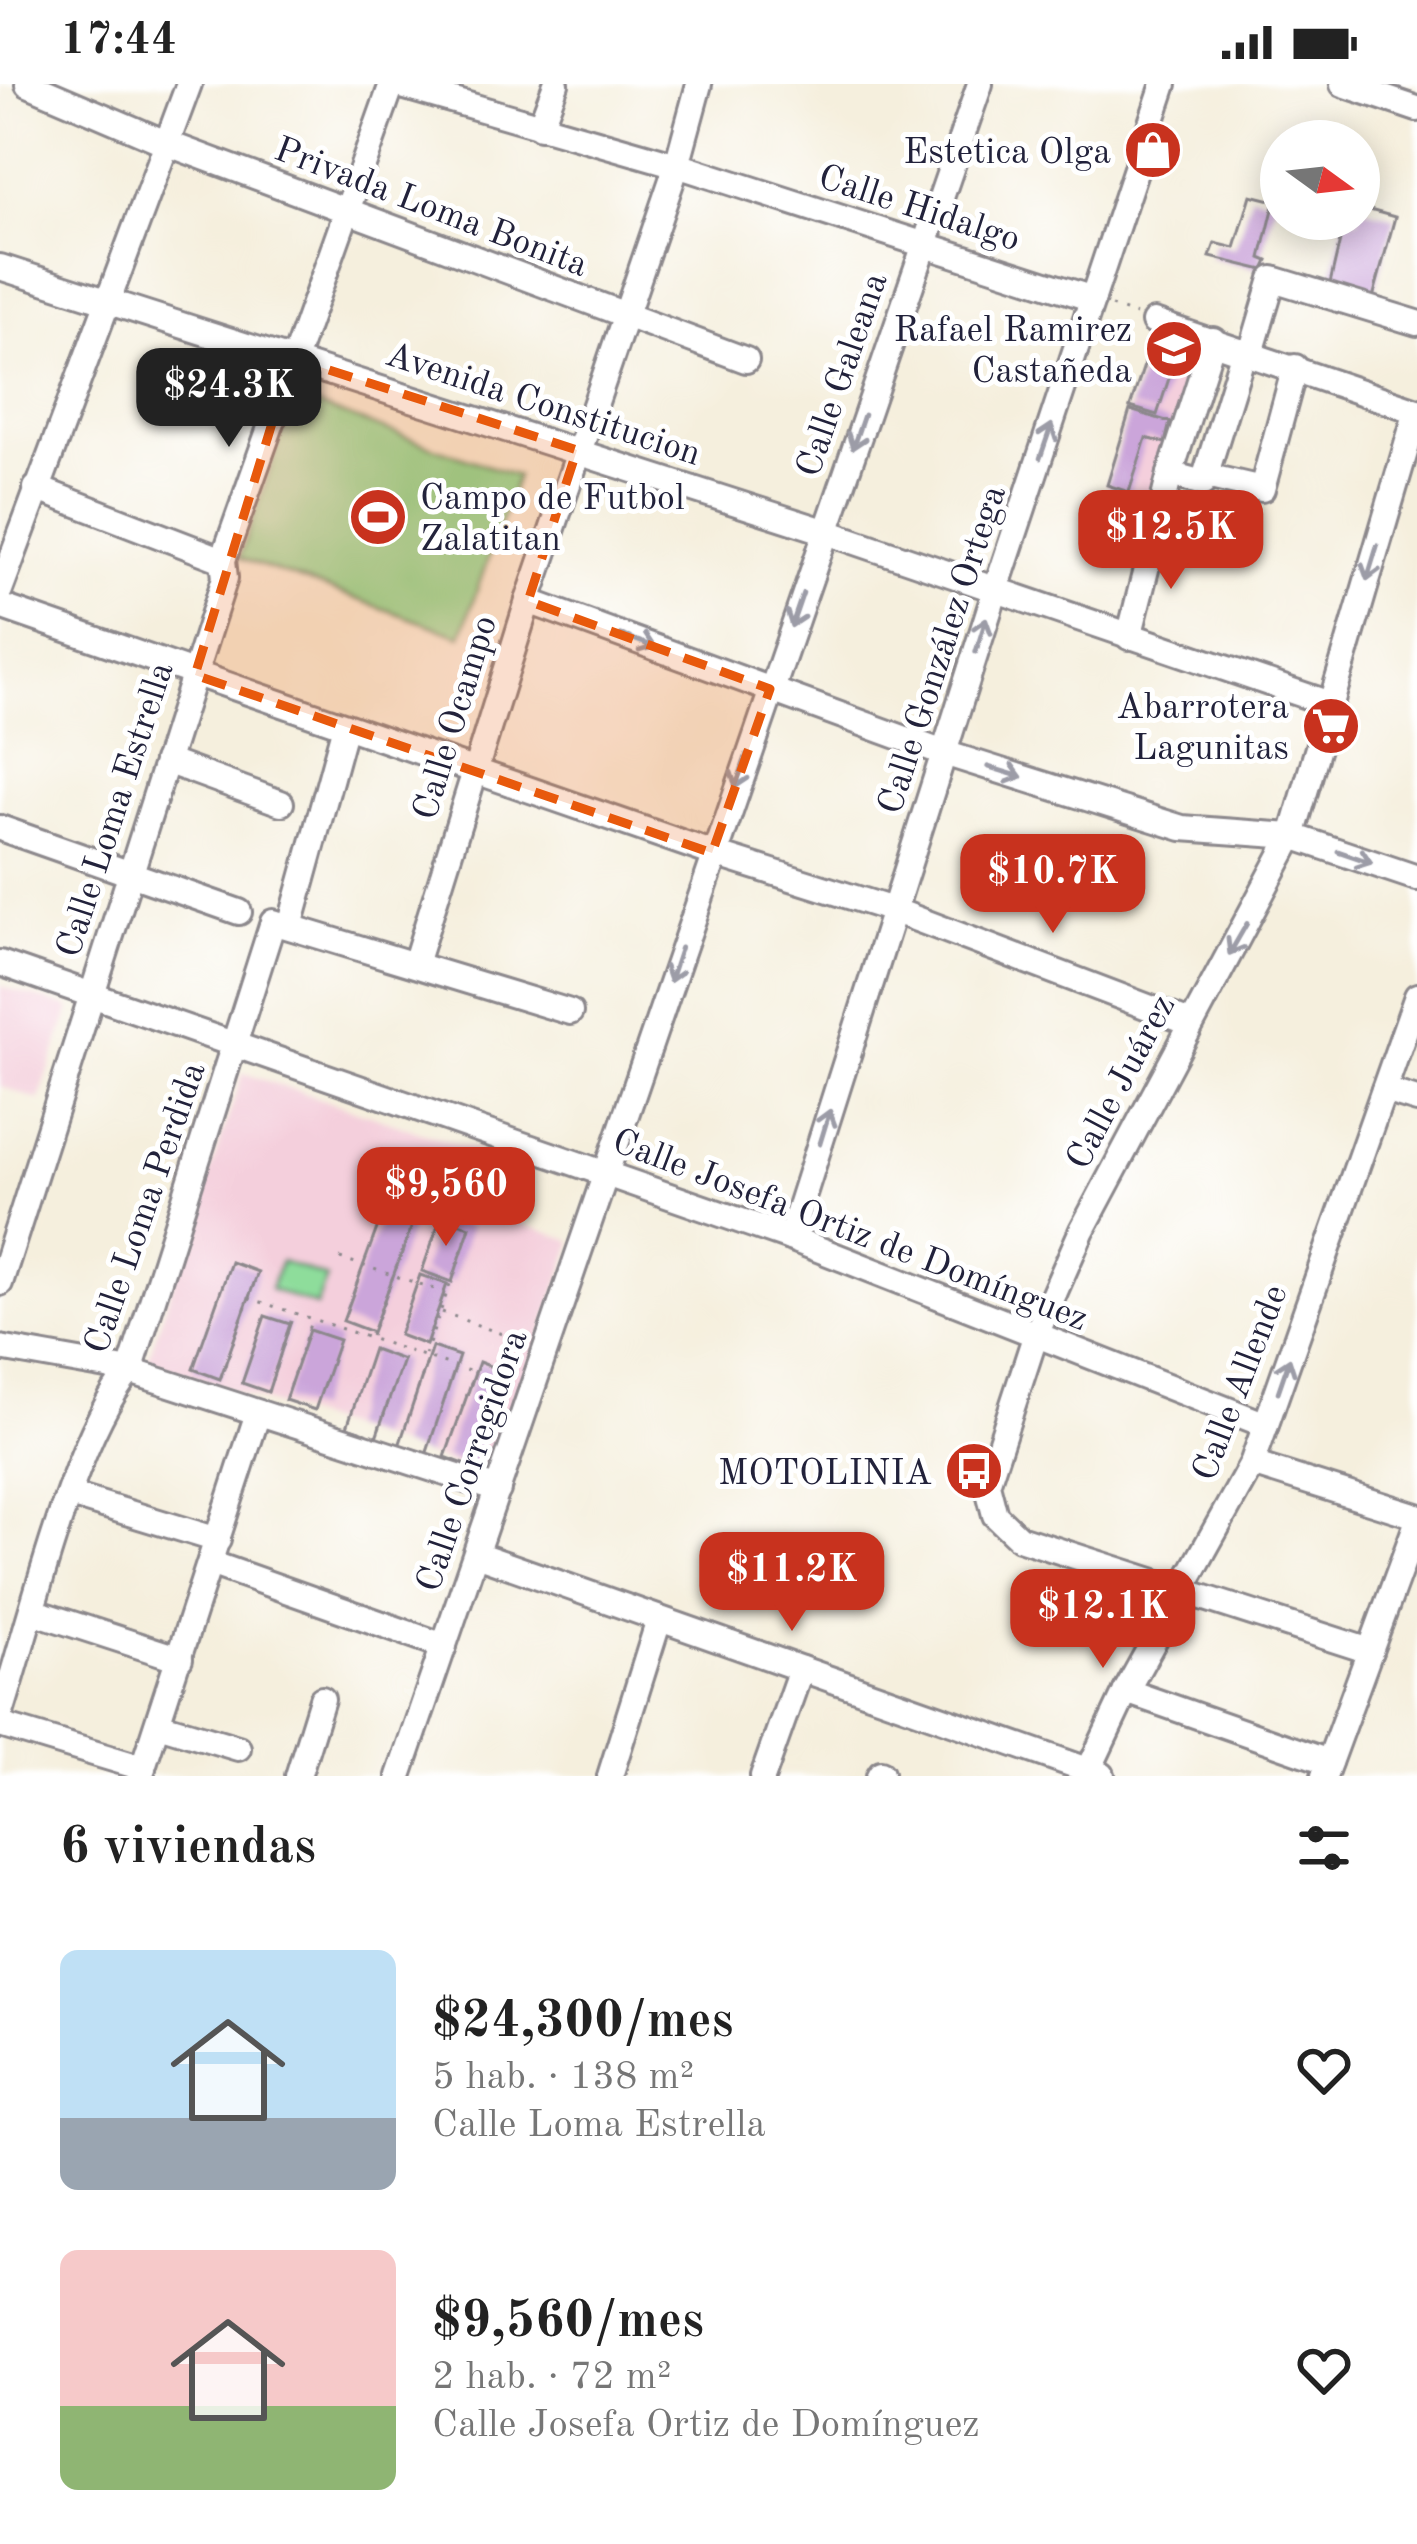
<!DOCTYPE html>
<html lang="es">
<meta charset="utf-8">
<style>
body{margin:0;font-family:"Old Standard TT",serif;background:#f2f2f2;color:#222;height:100vh;display:flex;flex-direction:column;font-size:45px;white-space:nowrap}
*{box-sizing:border-box;margin:0}
p{font-size:39px;color:#767676}
.icon{flex:none;width:66px;height:66px;fill:none;stroke:currentColor;stroke-width:2;stroke-linecap:round;stroke-linejoin:round}
.map{position:relative;height:1692px;overflow:hidden}
.side{display:flex;flex-direction:column;background:#fff;flex:1}
.side>*{flex:none}
.needle{width:78px;rotate:105deg}
.fabs{position:absolute;left:1260px;top:36px;display:grid;gap:24px}
.fabs a{display:grid;place-items:center;width:120px;height:120px;border-radius:50%;background:#fff;box-shadow:0 6px 30px #0003;font-size:60px}
.price{position:absolute;translate:-50% -102px;padding:0 27px;border-radius:24px;background:#c8321e;color:#fff;font-size:39px;line-height:78px;filter:drop-shadow(0 3px 6px #0008)}
.price::after{content:'';position:absolute;left:50%;top:72px;width:36px;height:27px;margin-left:-18px;background:inherit;clip-path:polygon(0 0,100% 0,50% 100%)}
.price.current{background:#222;color:#fff}
ul{padding:0;list-style:none}
li{display:flex;align-items:center;gap:36px;height:300px;padding:0 60px}
li span{display:grid;place-items:center;flex:none;width:336px;height:240px;border-radius:18px;color:#555}
li>.icon{margin-inline-start:auto}
span .icon{width:144px;height:144px;fill:#fffc;stroke-width:1}
li b{font-size:51px}
h2{display:flex;justify-content:space-between;align-items:center;height:144px;padding:0 60px;font-size:51px}
.status{display:flex;justify-content:space-between;align-items:center;height:84px;padding:0 60px;background:#fff;direction:ltr}
.status svg{height:33px;fill:currentColor}
.map>svg:first-child{display:block}
.built{fill:#f4cfdc}
.green{fill:#8edd9b;stroke:#58806b;stroke-width:3}
.building{fill:#cba5da}
.lines{fill:none;stroke-linecap:round;stroke-linejoin:round}
.minor-casing{stroke:#8c888c;stroke-width:30}
.path{stroke:#8c888c;stroke-width:3;stroke-dasharray:3 9;stroke-linecap:butt}
.minor{stroke:#fff;stroke-width:24}
.oneway{stroke:#9c9ca7}
.marked{fill:#e8590c;fill-opacity:0.2;stroke:#e8590c;stroke-width:9;stroke-dasharray:24 15;stroke-linejoin:round}
.labels{text-anchor:middle;stroke-width:10;stroke-linejoin:round;paint-order:stroke}
.poi-label{font-size:36px;fill:#22223b;stroke:#fff;text-anchor:end}
.street-label{font-size:36px;fill:#22223b;stroke:#fff}
</style>
<div class="status"><b>17:44</b><svg viewBox="0 0 49 12"><path d="M0 12V9h3v3zM5 12V6h3v6zM10 12V3h3v9zM15 12V0h3v12zM26 1h20v11H26zM47 4h2v5h-2z"/></svg></div>
<div class="map">
<svg width="1417" height="1692" viewBox="0 0 1417 1692">
<rect width="100%" height="100%" fill="#fff"/>
<filter id="ink" filterUnits="userSpaceOnUse"><feTurbulence type="fractalNoise" baseFrequency=".00833" numOctaves="2"/><feDisplacementMap in="SourceGraphic" scale="24" xChannelSelector="R" yChannelSelector="G"/><feConvolveMatrix kernelMatrix="1 2 1 2 8 2 1 2 1" color-interpolation-filters="sRGB"/></filter>
<filter id="wash" filterUnits="userSpaceOnUse"><feTurbulence type="fractalNoise" baseFrequency=".004" numOctaves="4" result="noise"/><feDisplacementMap in="SourceGraphic" scale="48" xChannelSelector="R" yChannelSelector="G"/><feGaussianBlur stdDeviation="2.7" result="paint"/><feColorMatrix in="noise" values="0 0 0 0 0 0 0 0 0 0 0 0 0 0 0 0 0 1.4 0 .05"/><feComposite in="paint" operator="in"/></filter>
<g filter="url(#wash)">
<rect width="100%" height="100%" fill="#f5efdd"/>
<!-- built -->
<g class="built">
<polygon points="1151,254 1197,268 1150,417 1106,404"/>
<polygon points="0,902 70,924 39,1016 0,1002"/>
<polygon points="243,989 513,1079 495,1131 573,1157 494,1394 147,1278"/>
</g>
<!-- green -->
<g class="green">
<polygon points="295,314 517,392 461,552 239,474"/>
<polygon points="281,1177 327,1194 316,1222 270,1205"/>
</g>
<g id="blocks">
<!-- building -->
<g class="building">
<polygon points="1251,111 1275,117 1261,174 1268,177 1264,186 1210,173 1215,159 1235,164"/>
<polygon points="1359,123 1395,133 1371,221 1328,208 1345,135 1359,135"/>
<polygon points="1153,255 1179,264 1157,331 1130,323"/>
<polygon points="1130,326 1170,338 1165,359 1146,354 1129,408 1107,401"/>
<polygon points="394,1098 424,1110 372,1248 343,1237"/>
<polygon points="441,1133 470,1143 452,1198 422,1187"/>
<polygon points="231,1178 258,1188 220,1295 193,1285"/>
<polygon points="420,1191 447,1200 426,1261 399,1251"/>
<polygon points="265,1232 290,1240 268,1308 242,1299"/>
<polygon points="309,1246 339,1256 315,1326 285,1316"/>
<polygon points="432,1263 459,1272 426,1371 399,1362"/>
<polygon points="373,1265 403,1276 376,1353 347,1343"/>
<polygon points="479,1278 505,1288 472,1383 445,1373"/>
</g>
</g>
</g>
<g filter="url(#ink)">
<use href="#blocks" fill-opacity="0" stroke="#8c888c" stroke-width="3"/>
<g class="lines">
<defs>
<g id="minor">
<polyline points="28,0 166,59 746,276"/>
<polyline points="395,0 677,81 1093,215"/>
<polyline points="1343,0 1417,25"/>
<polyline points="540,43 556,0"/>
<polyline points="0,183 824,447 1330,620"/>
<polyline points="1154,238 1417,327"/>
<polyline points="1251,269 1273,195 1417,239"/>
<polyline points="1170,390 1203,399 1244,267"/>
<polyline points="1206,392 1262,405 1295,283"/>
<polyline points="36,404 223,476"/>
<polyline points="0,506 189,0"/>
<polyline points="528,517 944,669 1182,744 1292,752 1417,794"/>
<polyline points="0,522 712,769 893,826 1190,939"/>
<polyline points="1129,553 1170,390 1213,256"/>
<polyline points="166,677 281,719"/>
<polyline points="0,744 239,828"/>
<polyline points="290,842 345,642"/>
<polyline points="0,879 790,1154 1266,1341"/>
<polyline points="415,880 528,517 677,81 699,0"/>
<polyline points="1384,1006 1417,1016"/>
<polyline points="790,1154 995,508 1164,0"/>
<polyline points="0,1199 225,494 223,476 392,0"/>
<polyline points="0,1264 130,1287 498,1406"/>
<polyline points="1252,1380 1417,1432"/>
<polyline points="70,1411 218,1456"/>
<polyline points="476,1470 1102,1691"/>
<polyline points="210,1479 444,1562"/>
<polyline points="35,1528 180,1575"/>
<polyline points="1370,1567 1019,1454 995,1431 987,1400 1035,1253 1082,1146 1292,752 1417,327"/>
<polyline points="1126,1607 1329,1678"/>
<path d="M0,1632c29,-89 73,-280 130,-345l143,-449 297,90"/>
<polyline points="158,1640 238,1664"/>
<polyline points="0,1641 143,1684"/>
<polyline points="140,1692 258,1329"/>
<polyline points="298,1692 322,1615"/>
<polyline points="399,1692 980,0"/>
<polyline points="610,1692 659,1536"/>
<polyline points="763,1692 801,1585"/>
<polyline points="879,1692 881,1689"/>
<polyline points="1086,1692 1126,1607 1252,1380 1417,912"/>
<polyline points="1324,1692 1417,1439"/>
</g>
</defs>
<!-- minor casing -->
<use href="#minor" class="minor-casing"/>
<!-- path -->
<g class="path">
<polyline points="1111,222 1136,231"/>
<polyline points="340,1174 447,1209"/>
<polyline points="249,1214 475,1289"/>
<polyline points="442,1228 529,1260"/>
<polyline points="371,1252 422,1113"/>
<polyline points="425,1271 470,1143"/>
<polyline points="221,1293 258,1188"/>
<polyline points="268,1308 293,1231"/>
<polyline points="286,1313 311,1237"/>
<polyline points="414,1317 428,1275"/>
<polyline points="379,1344 406,1268"/>
<polyline points="446,1369 478,1280"/>
</g>
<!-- minor -->
<use href="#minor" class="minor"/>
</g>
<!-- one-way arrows -->
<defs><path id="oneway-shaft" d="M-6 0H5M1.5-3L5.5 0L1.5 3" fill="none" stroke-width="1.6" stroke-linecap="round" stroke-linejoin="round" transform="scale(3)"/></defs>
<g class="oneway">
<use href="#oneway-shaft" transform="translate(858 348) rotate(109)"/>
<use href="#oneway-shaft" transform="translate(1046 357) rotate(-71)"/>
<use href="#oneway-shaft" transform="translate(1372 479) rotate(107)"/>
<use href="#oneway-shaft" transform="translate(797 526) rotate(109)"/>
<use href="#oneway-shaft" transform="translate(981 551) rotate(-73)"/>
<use href="#oneway-shaft" transform="translate(638 557) rotate(20)"/>
<use href="#oneway-shaft" transform="translate(741 687) rotate(109)"/>
<use href="#oneway-shaft" transform="translate(1005 688) rotate(17)"/>
<use href="#oneway-shaft" transform="translate(1355 773) rotate(19)"/>
<use href="#oneway-shaft" transform="translate(1238 855) rotate(120)"/>
<use href="#oneway-shaft" transform="translate(675 881) rotate(108)"/>
<use href="#oneway-shaft" transform="translate(825 1043) rotate(-73)"/>
<use href="#oneway-shaft" transform="translate(1284 1291) rotate(-71)"/>
</g>
</g>
<!-- marked area -->
<path class="marked" d="M292,274l285,92 -49,151 242,88 -58,164 -517,-178z"/>
<!-- icons -->
<defs>
<symbol id="shop-disc" viewBox="-11 -11 22 22"><circle r="9.5" fill="#c8321e" stroke="#fff"/><path d="M-5-2.5h2.3a2.7 3.5 0 0 1 5.4 0H5L5.5 6h-11ZM-1.5-2.5h3a1.5 2.3 0 0 0-3 0Z" fill="#fff"/></symbol>
<symbol id="school-disc" viewBox="-11 -11 22 22"><circle r="9.5" fill="#c8321e" stroke="#fff"/><path d="M0-5L7-2L0 1L-7-2ZM-4 1L0 2.5L4 1V4Q0 6-4 4Z" fill="#fff"/></symbol>
<symbol id="stadium-disc" viewBox="-11 -11 22 22"><circle r="9.5" fill="#c8321e" stroke="#fff"/><path d="M0-5a6.5 5 0 1 0 0 10a6.5 5 0 1 0 0-10ZM-3.5-1.8h7v3.6h-7Z" fill="#fff"/></symbol>
<symbol id="supermarket-disc" viewBox="-11 -11 22 22"><circle r="9.5" fill="#c8321e" stroke="#fff"/><path d="M-6-5.5h2.5l.6 2H6L4.5 2H-2.5L-4.4-4H-6ZM-1.5 3.2a1.3 1.3 0 1 0 .1 0ZM3 3.2a1.3 1.3 0 1 0 .1 0Z" fill="#fff"/></symbol>
<symbol id="bus-disc" viewBox="-11 -11 22 22"><circle r="9.5" fill="#c8321e" stroke="#fff"/><path d="M-5-6H5V4H4V6H2V4H-2V6H-4V4H-5ZM-3.5-4V0h7V-4ZM-3.5 1.2v1.5H-2V1.2ZM2 1.2v1.5H3.5V1.2Z" fill="#fff"/></symbol>
</defs>
<g fill-rule="evenodd">
<use href="#shop-disc" x="1120" y="33" width="66" height="66"/>
<use href="#school-disc" x="1141" y="232" width="66" height="66"/>
<use href="#stadium-disc" x="345" y="400" width="66" height="66"/>
<use href="#supermarket-disc" x="1298" y="609" width="66" height="66"/>
<use href="#bus-disc" x="941" y="1354" width="66" height="66"/>
</g>
<g class="labels">
<!-- poi labels -->
<g class="poi-label">
<text x="1111" y="79">Estetica Olga</text>
<text x="1132" y="257">Rafael Ramirez<tspan x="1132" dy="41">Castañeda</tspan></text>
<text x="420" y="425" text-anchor="start">Campo de Futbol<tspan x="420" dy="41">Zalatitan</tspan></text>
<text x="1289" y="634">Abarrotera<tspan x="1289" dy="41">Lagunitas</tspan></text>
<text x="932" y="1400">MOTOLINIA</text>
</g>
<!-- street labels -->
<g class="street-label">
<text transform="translate(432 121) rotate(21)" y="13">Privada Loma Bonita</text>
<text transform="translate(920 122) rotate(18)" y="13">Calle Hidalgo</text>
<text transform="translate(840 290) rotate(-71)" y="13">Calle Galeana</text>
<text transform="translate(544 318) rotate(18)" y="13">Avenida Constitucion</text>
<text transform="translate(940 565) rotate(-72)" y="13">Calle González Ortega</text>
<text transform="translate(453 633) rotate(-73)" y="13">Calle Ocampo</text>
<text transform="translate(113 725) rotate(-72)" y="13">Calle Loma Estrella</text>
<text transform="translate(1119 997) rotate(-62)" y="13">Calle Juárez</text>
<text transform="translate(143 1123) rotate(-71)" y="13">Calle Loma Perdida</text>
<text transform="translate(851 1144) rotate(21)" y="13">Calle Josefa Ortiz de Domínguez</text>
<text transform="translate(1238 1298) rotate(-69)" y="13">Calle Allende</text>
<text transform="translate(470 1376) rotate(-71)" y="13">Calle Corregidora</text>
</g>
</g>
</svg>
<div class="fabs">
<a><svg class="needle" viewBox="-14 -14 28 28"><path d="M0-13l5 13h-10z" fill="#e53935"/><path d="M0 13l5-13h-10z" fill="#767676"/></svg></a>
</div>
<b class="price current" style="left:229px;top:366px">$24.3K</b>
<b class="price" style="left:1171px;top:508px">$12.5K</b>
<b class="price" style="left:1053px;top:852px">$10.7K</b>
<b class="price" style="left:446px;top:1165px">$9,560</b>
<b class="price" style="left:792px;top:1550px">$11.2K</b>
<b class="price" style="left:1103px;top:1587px">$12.1K</b>
</div>
<section class="side">
<h2>6 viviendas<svg class="icon" aria-label="filters" viewBox="0 0 24 24"><path d="M4 7h16M4 17h16"/><circle cx="9" cy="7" r="2"/><circle cx="15" cy="17" r="2"/></svg></h2>
<ul>
<li><span style="background:linear-gradient(#bfe0f5 70%,#9aa5b1 0)"><svg class="icon" aria-label="home" viewBox="0 0 24 24"><path d="M3 11l9-7 9 7M6 9v11h12V9"/></svg></span><div><b>$24,300/mes</b><p>5 hab. · 138 m²</p><p>Calle Loma Estrella</p></div><svg class="icon" aria-label="heart" viewBox="0 0 24 24"><path d="M12 20l-8-8c-3-5 5-10 8-4 3-6 11-1 8 4z"/></svg></li>
<li><span style="background:linear-gradient(#f6c9c9 65%,#8fb573 0)"><svg class="icon" aria-label="home" viewBox="0 0 24 24"><path d="M3 11l9-7 9 7M6 9v11h12V9"/></svg></span><div><b>$9,560/mes</b><p>2 hab. · 72 m²</p><p>Calle Josefa Ortiz de Domínguez</p></div><svg class="icon" aria-label="heart" viewBox="0 0 24 24"><path d="M12 20l-8-8c-3-5 5-10 8-4 3-6 11-1 8 4z"/></svg></li>
</ul>
</section>
